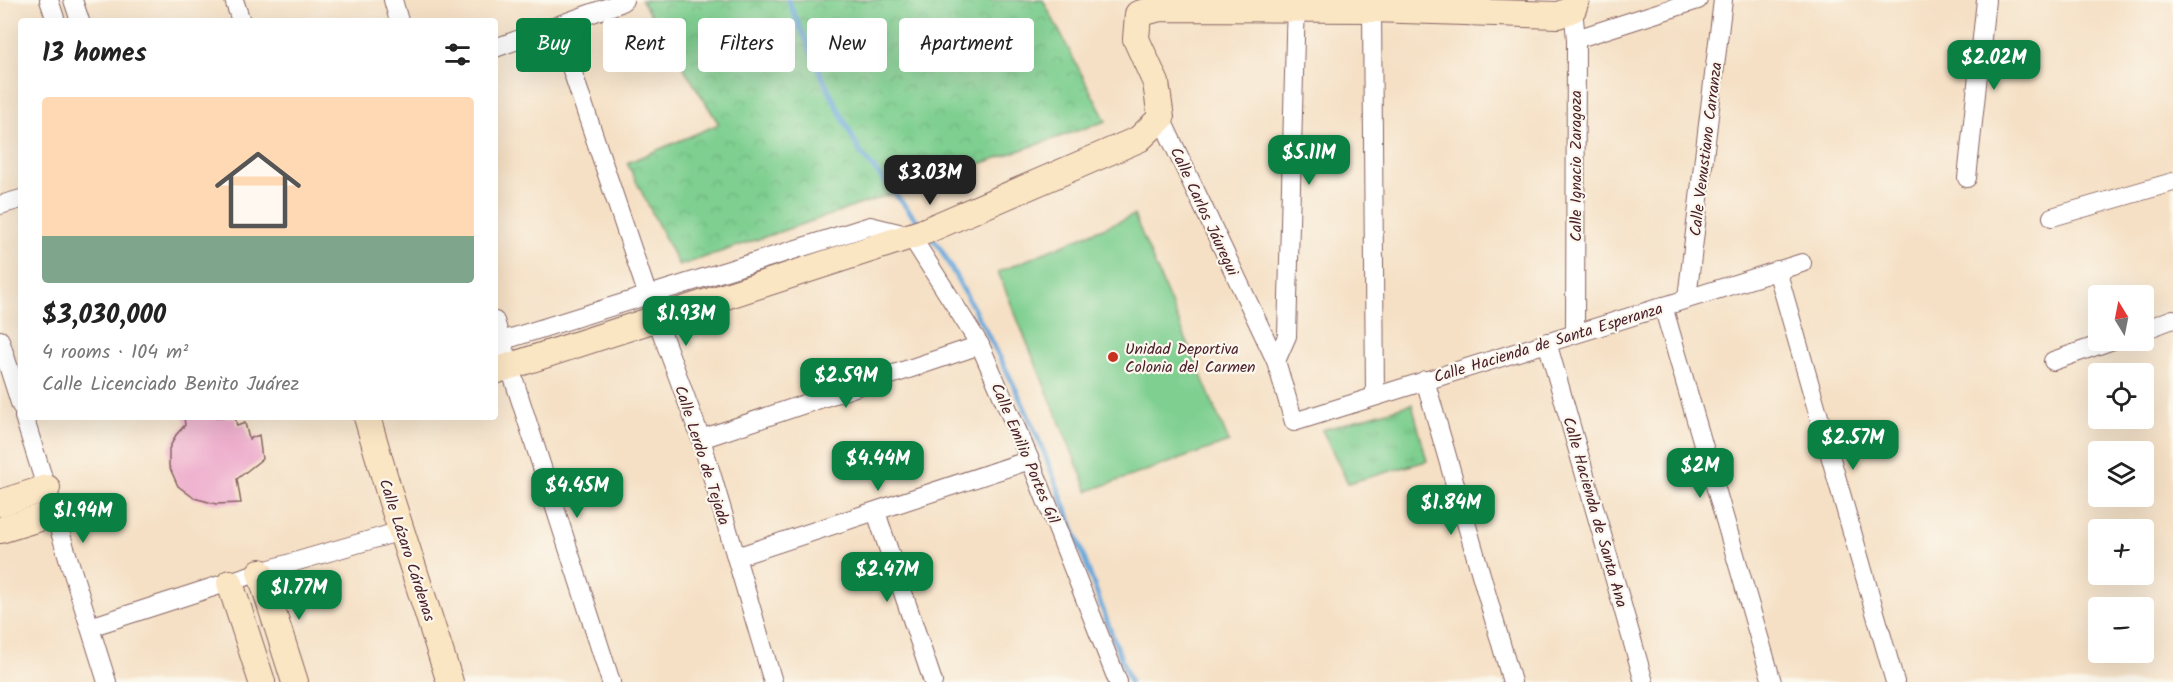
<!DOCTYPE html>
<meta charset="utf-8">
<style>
body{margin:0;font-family:Kalam,sans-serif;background:#f6f6f6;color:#222;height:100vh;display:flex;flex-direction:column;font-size:22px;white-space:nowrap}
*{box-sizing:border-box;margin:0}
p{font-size:20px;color:#767676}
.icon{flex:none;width:33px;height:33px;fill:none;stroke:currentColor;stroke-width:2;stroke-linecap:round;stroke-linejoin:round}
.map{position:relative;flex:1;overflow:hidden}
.side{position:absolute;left:18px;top:18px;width:480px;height:402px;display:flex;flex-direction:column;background:#fff;border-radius:6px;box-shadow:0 6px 24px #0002}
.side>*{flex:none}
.top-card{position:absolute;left:516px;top:18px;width:570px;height:54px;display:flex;gap:12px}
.needle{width:39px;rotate:350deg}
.tools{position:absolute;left:2088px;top:285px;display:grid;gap:12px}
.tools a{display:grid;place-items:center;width:66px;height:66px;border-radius:6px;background:#fff;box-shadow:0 6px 24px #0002;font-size:30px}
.price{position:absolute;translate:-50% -51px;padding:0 14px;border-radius:12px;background:#0b8043;color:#fff;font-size:20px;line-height:39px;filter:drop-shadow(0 2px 3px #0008)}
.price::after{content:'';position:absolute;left:50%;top:36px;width:18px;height:14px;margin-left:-9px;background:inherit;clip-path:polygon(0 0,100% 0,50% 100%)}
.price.current{background:#222;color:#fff}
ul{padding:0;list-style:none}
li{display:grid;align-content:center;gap:12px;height:318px;padding:0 24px}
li+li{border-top:2px solid #e0e0e0}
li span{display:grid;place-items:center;height:186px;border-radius:6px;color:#555}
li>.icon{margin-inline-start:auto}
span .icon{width:108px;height:108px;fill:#fffc;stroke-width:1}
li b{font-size:26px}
h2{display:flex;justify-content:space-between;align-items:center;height:72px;padding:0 24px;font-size:26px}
.tag{padding:0 21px;border-radius:6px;background:#fff;box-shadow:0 6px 24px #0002;font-size:21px;line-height:54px}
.tag.current{background:#0b8043;color:#fff}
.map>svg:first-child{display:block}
.grass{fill:url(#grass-tufts);stroke:#64775e;stroke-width:1.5}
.park{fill:url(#park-crowns);stroke:#64775e;stroke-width:1.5}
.pitch{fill:#7ecf90;stroke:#64775e;stroke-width:1.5}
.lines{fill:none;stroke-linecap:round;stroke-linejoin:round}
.stream{stroke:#68a7db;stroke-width:5}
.building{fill:#eda8ca}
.street-casing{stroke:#866361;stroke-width:20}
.secondary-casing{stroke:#866361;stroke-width:28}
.street{stroke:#fff;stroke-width:18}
.secondary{stroke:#fbe6c4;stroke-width:26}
.poi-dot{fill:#c8321e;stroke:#fbf7ec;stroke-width:2}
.labels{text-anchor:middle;stroke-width:4.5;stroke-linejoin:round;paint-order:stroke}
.street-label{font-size:16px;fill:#4a1f2b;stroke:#fbf7ec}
.poi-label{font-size:16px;fill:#4a1f2b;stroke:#fbf7ec;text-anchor:start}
</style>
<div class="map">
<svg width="2173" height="682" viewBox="0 0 2173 682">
<defs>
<pattern id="grass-tufts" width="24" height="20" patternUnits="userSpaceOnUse" patternTransform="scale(1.5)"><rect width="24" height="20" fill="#7ecf90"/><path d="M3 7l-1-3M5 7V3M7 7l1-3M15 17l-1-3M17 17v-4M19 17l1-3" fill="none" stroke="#6eb17c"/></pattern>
<pattern id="park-crowns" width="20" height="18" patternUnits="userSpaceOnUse" patternTransform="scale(1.5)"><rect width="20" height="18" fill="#7ecf90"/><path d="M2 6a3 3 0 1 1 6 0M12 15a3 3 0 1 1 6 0" fill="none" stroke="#6eb17c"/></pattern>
</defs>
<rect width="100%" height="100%" fill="#fbf7ec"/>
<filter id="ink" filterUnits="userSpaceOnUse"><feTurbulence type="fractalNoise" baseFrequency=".0167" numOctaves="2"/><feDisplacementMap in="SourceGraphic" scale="12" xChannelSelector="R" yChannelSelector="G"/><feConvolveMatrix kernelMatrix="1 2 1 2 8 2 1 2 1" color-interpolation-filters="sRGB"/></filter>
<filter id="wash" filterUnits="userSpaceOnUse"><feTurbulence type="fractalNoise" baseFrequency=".008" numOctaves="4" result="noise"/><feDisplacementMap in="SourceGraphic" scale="24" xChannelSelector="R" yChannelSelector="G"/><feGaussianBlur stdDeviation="1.35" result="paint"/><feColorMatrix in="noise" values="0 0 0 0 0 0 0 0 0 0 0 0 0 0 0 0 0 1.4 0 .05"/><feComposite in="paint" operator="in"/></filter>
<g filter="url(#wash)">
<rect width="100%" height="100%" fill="#f5e0c5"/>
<!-- grass -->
<polygon class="grass" points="1412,404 1427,461 1348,483 1322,430"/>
<!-- park -->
<polygon class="park" points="641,0 1043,0 1106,121 679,266 627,163 719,124"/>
<!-- pitch -->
<polygon class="pitch" points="1134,215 1229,442 1088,491 998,272"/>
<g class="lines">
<!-- stream -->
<g class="stream">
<polyline points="788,0 825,83 860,152 920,224"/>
<path d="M930,236l9,10c33,60 68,120 95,183 36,83 63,169 96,253"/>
</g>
</g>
<g id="blocks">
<!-- building -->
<polygon class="building" points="184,417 235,417 237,426 245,423 249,439 259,435 262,459 237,479 241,503 216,504 194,498 178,486 169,466 169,449 176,435 185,425"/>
</g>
</g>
<g filter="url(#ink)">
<use href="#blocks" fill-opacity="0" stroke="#866361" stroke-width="1.5"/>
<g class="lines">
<defs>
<g id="street">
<polyline points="49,0 56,21"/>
<polyline points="73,0 80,21"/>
<polyline points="234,0 241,21"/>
<polyline points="393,0 399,21"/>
<polyline points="1372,9 1375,396"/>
<polyline points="1573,9 1576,39 1575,333"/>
<polyline points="557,26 648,296 701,439 773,682"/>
<polyline points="1576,39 1698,0"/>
<polyline points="495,48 620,3 624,0"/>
<polyline points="1161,118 1276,361 1294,422 1802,263"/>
<polyline points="1967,178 1986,0"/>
<polyline points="0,205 21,199"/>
<polyline points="2052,217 2173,182"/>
<polyline points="1777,270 1895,682"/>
<polyline points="1687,298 1723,0"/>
<polyline points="1663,306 1772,682"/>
<polyline points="495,321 611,682"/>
<polyline points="2144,330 2173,319"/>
<polyline points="0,340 21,406"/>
<polyline points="1547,342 1644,682"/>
<polyline points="495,343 870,226 911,236 980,345 1030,460 1118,682"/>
<polyline points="1276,361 1287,336 1296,0"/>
<polyline points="2053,361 2113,340"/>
<polyline points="1425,380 1512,682"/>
<polyline points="24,417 107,682"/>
<polyline points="701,439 980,345"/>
<polyline points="876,512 933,682"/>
<polyline points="736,557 1030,460"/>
<polyline points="90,627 260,572 401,531"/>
</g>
<g id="secondary">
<polyline points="495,371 923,232 1139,139 1161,118 1156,83 1136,39 1138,14 1160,8 1372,9 1558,15 1573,9 1576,0"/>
<polyline points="367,417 391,499 450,682"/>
<polyline points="0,503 47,488"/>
<polyline points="0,530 55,513"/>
<polyline points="260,572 295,682"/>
<polyline points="230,583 262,682"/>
</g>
</defs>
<!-- street casing -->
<use href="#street" class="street-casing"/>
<!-- secondary casing -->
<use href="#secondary" class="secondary-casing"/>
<!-- street -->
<use href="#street" class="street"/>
<!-- secondary -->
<use href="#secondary" class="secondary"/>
</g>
</g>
<!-- markers -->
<circle class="poi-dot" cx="1113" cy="357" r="6"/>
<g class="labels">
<!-- street labels -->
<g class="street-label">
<text transform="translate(1705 149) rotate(-83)" y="6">Calle Venustiano Carranza</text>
<text transform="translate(1575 166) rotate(-90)" y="6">Calle Ignacio Zaragoza</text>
<text transform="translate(1205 211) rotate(65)" y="6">Calle Carlos Jáuregui</text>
<text transform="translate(1548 342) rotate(-17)" y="6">Calle Hacienda de Santa Esperanza</text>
<text transform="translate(1026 453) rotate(67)" y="6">Calle Emilio Portes Gil</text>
<text transform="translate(703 455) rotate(72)" y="6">Calle Lerdo de Tejada</text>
<text transform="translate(1596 512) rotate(74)" y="6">Calle Hacienda de Santa Ana</text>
<text transform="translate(408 550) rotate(72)" y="6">Calle Lázaro Cárdenas</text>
</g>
<!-- poi labels -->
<g class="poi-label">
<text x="1125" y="354">Unidad Deportiva<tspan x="1125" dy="18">Colonia del Carmen</tspan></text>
</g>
</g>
</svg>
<div class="tools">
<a><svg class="needle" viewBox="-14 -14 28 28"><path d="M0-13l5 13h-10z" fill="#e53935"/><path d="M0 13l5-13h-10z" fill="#767676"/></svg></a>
<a><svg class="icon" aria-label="locate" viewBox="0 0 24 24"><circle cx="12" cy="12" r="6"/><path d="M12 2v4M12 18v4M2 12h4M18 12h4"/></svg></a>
<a><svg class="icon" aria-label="layers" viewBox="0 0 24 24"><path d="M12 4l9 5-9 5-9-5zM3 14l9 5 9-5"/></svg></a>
<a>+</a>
<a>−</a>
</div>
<b class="price" style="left:1994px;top:91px">$2.02M</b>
<b class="price" style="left:1309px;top:186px">$5.11M</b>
<b class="price current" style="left:930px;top:206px">$3.03M</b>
<b class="price" style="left:686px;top:347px">$1.93M</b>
<b class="price" style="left:846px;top:409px">$2.59M</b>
<b class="price" style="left:1853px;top:471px">$2.57M</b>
<b class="price" style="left:878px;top:492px">$4.44M</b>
<b class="price" style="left:1700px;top:499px">$2M</b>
<b class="price" style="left:577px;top:519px">$4.45M</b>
<b class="price" style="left:1451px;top:536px">$1.84M</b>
<b class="price" style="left:83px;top:544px">$1.94M</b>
<b class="price" style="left:887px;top:603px">$2.47M</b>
<b class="price" style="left:299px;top:621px">$1.77M</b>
<div class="top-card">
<a class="tag current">Buy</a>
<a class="tag">Rent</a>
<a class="tag">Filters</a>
<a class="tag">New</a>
<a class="tag">Apartment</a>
</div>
<section class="side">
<h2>13 homes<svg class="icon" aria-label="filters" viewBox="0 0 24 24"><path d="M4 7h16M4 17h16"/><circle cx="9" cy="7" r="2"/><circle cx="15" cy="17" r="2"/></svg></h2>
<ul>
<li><span style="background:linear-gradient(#ffd9b3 75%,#7fa58c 0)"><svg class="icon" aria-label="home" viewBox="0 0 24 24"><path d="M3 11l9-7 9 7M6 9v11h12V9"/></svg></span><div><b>$3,030,000</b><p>4 rooms · 104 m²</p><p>Calle Licenciado Benito Juárez</p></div></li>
</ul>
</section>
</div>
